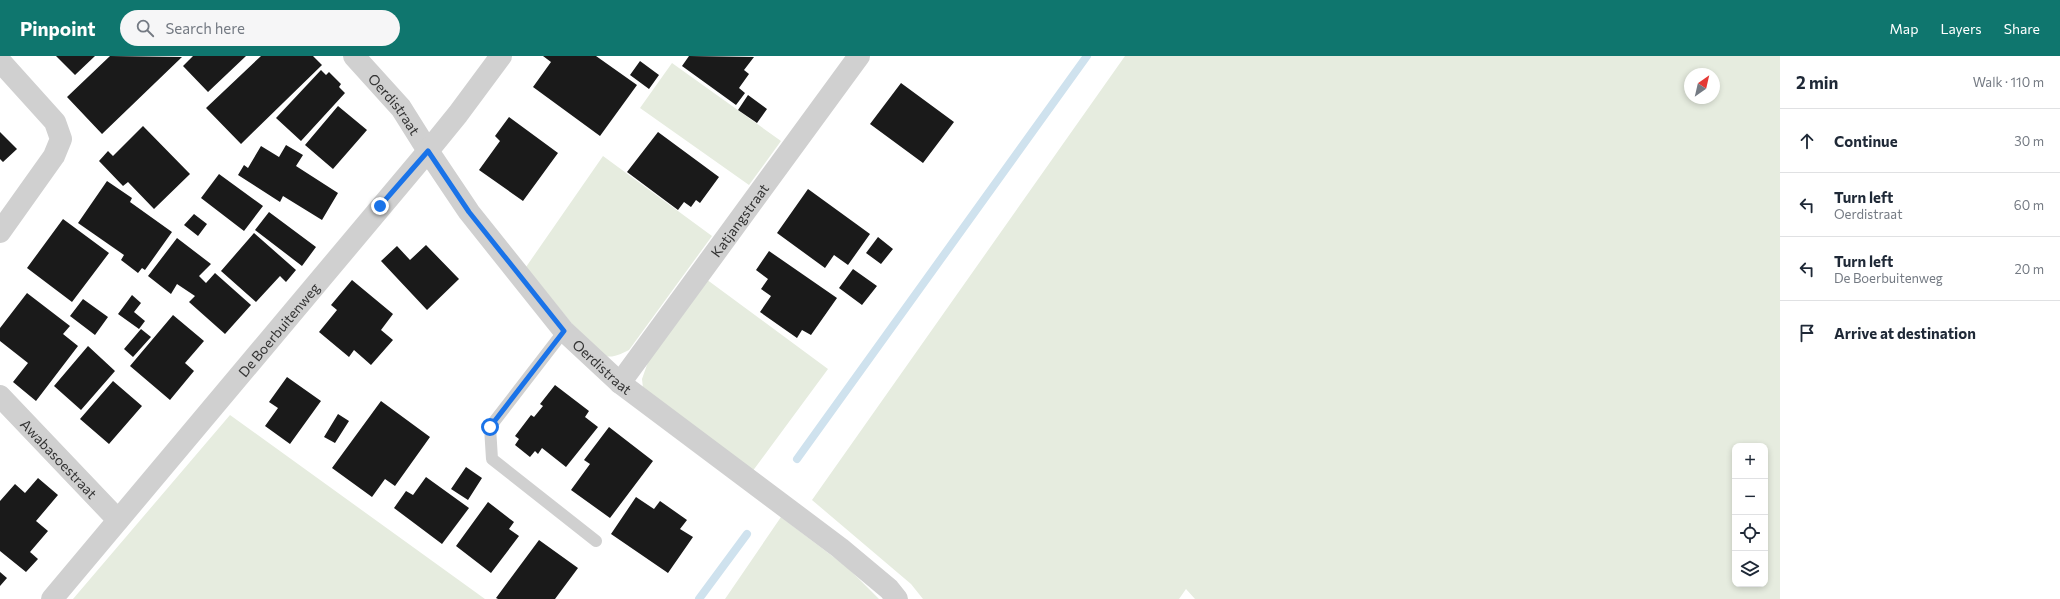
<!DOCTYPE html>
<meta charset="utf-8">
<style>
:root{--surface:#fff;--page:#f6f6f7;--text:#1f2937;--muted:#747a83;--line:#e0e1e3;--accent:#0f766e}
body{margin:0;font-family:Commissioner,sans-serif;background:var(--page);color:var(--text)}
.controls{position:absolute;right:12px;bottom:12px;display:grid;overflow:hidden;border-radius:8px;box-shadow:0 2px 6px #0003}
.controls button{width:36px;height:36px;display:grid;place-items:center;padding:0;border:0;border-bottom:1px solid var(--line);background:var(--surface);color:var(--text);font:20px sans-serif}
.compass{position:absolute;left:1684px;top:12px;width:36px;height:36px;border-radius:50%;background:var(--surface);box-shadow:0 2px 6px #0003;rotate:34deg}
.stop{position:absolute;width:12px;height:12px;margin:-9px;border:3px solid #1a73e8;border-radius:50%;background:#fff}
.stop.end{background:#1a73e8;border-color:#fff;box-shadow:0 1px 4px #0008}
.list{margin:0;padding:0;list-style:none}
h2{display:flex;justify-content:space-between;align-items:center;height:52px;margin:0;padding:0 16px;font-size:17px}
h2 small{font-size:13px;font-weight:400;color:var(--muted)}
.list li{display:grid;grid-template-columns:26px 1fr auto;gap:12px;align-items:center;box-sizing:border-box;height:64px;padding:0 16px;border-top:1px solid var(--line)}
.list b{display:block;font-size:15px;white-space:nowrap}
.list p{margin:0;font-size:13px;white-space:nowrap;color:var(--muted)}
.list em{font-size:13px;font-style:normal;color:var(--muted)}
.icon{flex:none;width:22px;height:22px;fill:none;stroke:currentColor;stroke-width:2;stroke-linecap:round;stroke-linejoin:round}
.map{position:relative;flex:none;width:1780px;height:543px;overflow:hidden}
header{display:flex;align-items:center;gap:24px;box-sizing:border-box;height:56px;padding:0 20px;background:var(--accent);color:#fff}
header strong{font-size:19px}
nav{display:flex;gap:22px;margin-inline-start:auto;font-size:14px}
.search{width:280px;height:36px;background:var(--page);display:flex;align-items:center;gap:10px;box-sizing:border-box;padding:0 14px;border-radius:22px;color:var(--muted);font-size:15px}
main{display:flex}
aside{flex:1;background:var(--surface)}
.map>svg:first-child{display:block}
.green{fill:#e6ecdf;fill-rule:evenodd}
.lines{fill:none;stroke-linecap:round;stroke-linejoin:round}
.stream{stroke:#cfe2ee;stroke-width:8}
.building{fill:#1a1a1a}
.service{stroke:#d0d0d0;stroke-width:12}
.minor{stroke:#d0d0d0;stroke-width:22}
.route{stroke:#1a73e8;stroke-width:5}
.labels{text-anchor:middle;dominant-baseline:central;stroke-width:4;stroke-linejoin:round;paint-order:stroke}
.street-label{font-size:14px;fill:#333;stroke:#fff}
</style>
<header>
<strong>Pinpoint</strong>
<div class="search"><svg class="icon" aria-label="search" viewBox="0 0 24 24"><circle cx="10" cy="10" r="6"/><path d="M15 15l6 6"/></svg>Search here</div>
<nav><a>Map</a><a>Layers</a><a>Share</a></nav>
</header>
<main>
<div class="map">
<svg width="1780" height="543" viewBox="0 0 1780 543">
<rect width="100%" height="100%" fill="#fff"/>
<path class="green" d="M 1125,0 L 1780,0 L 1780,543 L 1195,543 L 1186,533 L 1179,543 L 923,543 L 911,528 L 812,444 ZM 1690,18 L 1714,18 L 1714,42 L 1690,42 ZM 1735,390 L 1765,390 L 1765,528 L 1735,528 Z
M 672,7 L 781,85 L 749,129 L 640,52 Z
M 603,100 L 712,180 L 629,294 C 613,302 609,303 594,295 L 526,211 Z
M 706,223 L 828,313 L 752,416 L 643,332 L 642,323 L 648,306 Z
M 230,359 L 485,543 L 73,543 Z
M 781,461 L 848,512 L 879,543 L 725,543 Z"/>
<g class="lines">
<path class="stream" d="M 797,403 L 1087,0
M 699,543 L 747,478"/>
</g>
<path class="building" d="M 56,0 L 95,0 L 75,19 Z
M 110,0 L 182,1 L 102,78 L 67,41 Z
M 193,0 L 246,0 L 208,36 L 183,10 Z
M 261,0 L 313,0 L 322,9 L 241,88 L 206,52 Z
M 543,0 L 596,0 L 637,29 L 600,80 L 533,31 L 551,6 Z
M 689,0 L 754,1 L 744,14 L 749,18 L 739,32 L 745,37 L 736,49 L 682,10 Z
M 640,5 L 659,19 L 649,33 L 630,19 Z
M 321,14 L 326,19 L 329,16 L 341,28 L 339,31 L 345,37 L 301,85 L 276,62 Z
M 901,27 L 954,66 L 923,107 L 870,68 Z
M 748,39 L 767,53 L 757,67 L 738,54 Z
M 338,50 L 367,74 L 333,113 L 305,89 Z
M 509,61 L 558,97 L 523,145 L 479,114 L 500,85 L 495,80 Z
M 143,70 L 190,118 L 154,153 L 128,126 L 123,130 L 99,105 L 108,95 L 113,100 Z
M 0,76 L 17,93 L 3,106 L 0,103 Z
M 658,76 L 719,121 L 700,147 L 696,144 L 691,151 L 684,146 L 678,154 L 627,116 Z
M 286,89 L 303,99 L 296,110 L 338,137 L 322,164 L 283,140 L 280,146 L 238,119 L 244,109 L 248,112 L 261,90 L 279,101 Z
M 219,118 L 263,150 L 244,175 L 201,142 Z
M 107,125 L 132,142 L 130,146 L 172,176 L 145,214 L 142,212 L 138,217 L 121,204 L 124,199 L 78,167 Z
M 808,133 L 870,178 L 848,209 L 834,199 L 825,212 L 777,177 Z
M 269,156 L 316,191 L 302,210 L 255,174 Z
M 194,158 L 207,168 L 198,180 L 184,169 Z
M 63,163 L 109,197 L 72,246 L 27,212 Z
M 254,177 L 296,214 L 286,226 L 280,220 L 256,246 L 221,215 Z
M 878,181 L 893,193 L 881,208 L 866,197 Z
M 177,182 L 211,208 L 199,220 L 206,227 L 215,217 L 251,249 L 225,278 L 189,246 L 195,240 L 177,228 L 171,238 L 148,220 Z
M 426,189 L 459,223 L 427,254 L 381,205 L 397,190 L 410,204 Z
M 769,195 L 837,242 L 811,279 L 802,274 L 797,282 L 760,256 L 771,240 L 761,233 L 768,223 L 756,214 Z
M 853,213 L 877,230 L 862,249 L 839,232 Z
M 352,224 L 393,258 L 381,274 L 393,284 L 371,309 L 354,294 L 349,301 L 319,276 L 337,254 L 331,249 Z
M 27,237 L 70,270 L 63,278 L 78,290 L 36,345 L 13,326 L 28,307 L 0,285 L 0,272 Z
M 132,239 L 141,247 L 134,256 L 145,265 L 139,273 L 118,258 Z
M 83,243 L 108,261 L 95,279 L 70,260 Z
M 173,259 L 204,285 L 185,307 L 194,315 L 170,344 L 130,310 Z
M 141,273 L 151,281 L 133,301 L 124,293 Z
M 88,290 L 115,315 L 81,354 L 54,330 Z
M 287,321 L 321,345 L 290,388 L 265,370 L 278,352 L 269,346 Z
M 113,325 L 142,350 L 109,388 L 80,363 Z
M 555,329 L 589,355 L 585,361 L 598,371 L 566,411 L 542,392 L 538,398 L 535,395 L 530,401 L 515,389 L 519,383 L 515,380 L 531,359 L 534,361 L 543,350 L 540,348 Z
M 381,345 L 430,381 L 395,430 L 385,423 L 372,441 L 332,412 Z
M 338,358 L 349,365 L 335,387 L 324,381 Z
M 609,371 L 653,405 L 610,462 L 571,434 L 590,408 L 584,404 Z
M 466,411 L 482,422 L 468,444 L 451,433 Z
M 426,421 L 469,452 L 442,488 L 394,452 L 406,435 L 413,439 Z
M 38,422 L 58,439 L 36,465 L 48,475 L 30,496 L 38,503 L 26,516 L 0,495 L 0,445 L 15,428 L 25,437 Z
M 636,441 L 654,453 L 660,445 L 687,464 L 680,473 L 693,481 L 668,517 L 611,478 Z
M 488,446 L 514,466 L 509,473 L 519,480 L 491,517 L 456,490 Z
M 539,484 L 578,512 L 555,543 L 498,543 L 496,542 Z
M 0,516 L 7,522 L 0,530 Z"/>
<g class="lines">
<path class="service" d="M 564,275 L 490,371 L 492,403 L 596,485"/>
<g class="minor">
<path id="s1" d="M 354,0 L 401,52 L 428,95 L 469,156 L 564,275 L 620,327 L 840,492 L 889,533 L 897,543"/>
<path d="M 0,5 L 55,66 L 61,83 L 54,100 L 0,176"/>
<path id="s2" d="M 620,327 L 859,0"/>
<path id="s3" d="M 0,340 L 118,464"/>
<path id="s4" d="M 52,543 L 428,95 L 458,58 L 501,0"/>
</g>
</g>
<g class="lines">
<path class="route" d="M 380,150 L 428,95 L 469,156 L 564,275 L 490,371"/>
</g>
<g class="labels">
<g class="street-label">
<text stroke="none"><textPath href="#s1" startOffset="63">Oerdistraat</textPath></text>
<text stroke="none"><textPath href="#s2" startOffset="202">Katjangstraat</textPath></text>
<text stroke="none"><textPath href="#s4" startOffset="352">De Boerbuitenweg</textPath></text>
<text stroke="none"><textPath href="#s1" startOffset="399">Oerdistraat</textPath></text>
<text stroke="none"><textPath href="#s3" startOffset="86">Awabasoestraat</textPath></text>
</g>
</g>
</svg>
<div class="controls">
<button>+</button>
<button>−</button>
<button><svg class="icon" aria-label="locate" viewBox="0 0 24 24"><circle cx="12" cy="12" r="6"/><path d="M12 2v4M12 18v4M2 12h4M18 12h4"/></svg></button>
<button><svg class="icon" aria-label="layers" viewBox="0 0 24 24"><path d="M12 4l9 5-9 5-9-5zM3 14l9 5 9-5"/></svg></button>
</div>
<svg class="compass" viewBox="-18 -18 36 36"><path d="M0-13l5 13h-10z" fill="#e53935"/><path d="M0 13l5-13h-10z" fill="#747a83"/></svg>
<div class="stop" style="left:490px;top:371px"></div>
<div class="stop end" style="left:380px;top:150px"></div>
</div>
<aside>
<h2>2 min<small>Walk · 110 m</small></h2>
<ul class="list">
<li><svg class="icon" aria-label="ahead" viewBox="0 0 24 24"><path d="M12 20V5M6 11l6-6 6 6"/></svg><div><b>Continue</b></div><em>30 m</em></li>
<li><svg class="icon" aria-label="left" viewBox="0 0 24 24"><path d="M17 20v-9H6M10 6l-5 5 5 5"/></svg><div><b>Turn left</b><p>Oerdistraat</p></div><em>60 m</em></li>
<li><svg class="icon" aria-label="left" viewBox="0 0 24 24"><path d="M17 20v-9H6M10 6l-5 5 5 5"/></svg><div><b>Turn left</b><p>De Boerbuitenweg</p></div><em>20 m</em></li>
<li><svg class="icon" aria-label="arrive" viewBox="0 0 24 24"><path d="M6 21V4h12l-3 4 3 4H6"/></svg><div><b>Arrive at destination</b></div></li>
</ul>
</aside>
</main>
